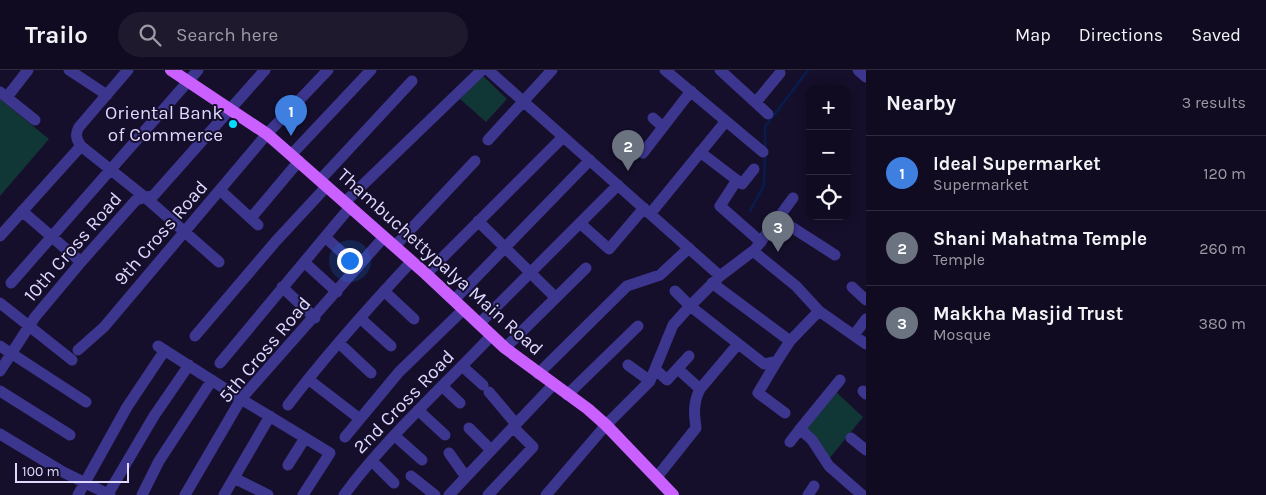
<!DOCTYPE html>
<meta charset="utf-8">
<style>
:root{--surface:#100b20;--page:#1e192d;--text:#f1f3f6;--muted:#9c9ba5;--line:#302b3e;--accent:#7c3aed}
body{margin:0;font-family:Karla,sans-serif;background:var(--page);color:var(--text)}
.controls{position:absolute;right:15px;top:15px;display:grid;overflow:hidden;border-radius:10px;box-shadow:0 2px 12px #0003}
.controls button{width:45px;height:45px;display:grid;place-items:center;padding:0;border:0;border-bottom:1px solid var(--line);background:var(--surface);color:var(--text);font:25px sans-serif}
.scale{position:absolute;left:15px;bottom:12px;width:114px;box-sizing:border-box;padding-left:5px;border:2px solid #dfd9ff;border-top:0;font-size:14px;line-height:18px;white-space:nowrap;color:#dfd9ff;-webkit-text-stroke:4px #150f2b;paint-order:stroke}
.you{position:absolute;left:349px;top:190px;width:18px;height:18px;margin:-12px;border:4px solid #fff;border-radius:50%;background:#1a73e8;box-shadow:0 0 0 8px #1a73e833}
.badge{display:grid;place-items:center;width:32px;height:32px;border-radius:50%;background:var(--accent);color:#fff;font-size:16px;font-weight:700}
.pin{position:absolute;translate:-50% -41px;filter:drop-shadow(0 1px 2px #0008)}
.pin::after{content:'';position:absolute;top:26px;width:18px;height:15px;background:inherit;clip-path:polygon(0 0,100% 0,50% 100%)}
.list{margin:0;padding:0;list-style:none}
h2{display:flex;justify-content:space-between;align-items:center;height:65px;margin:0;padding:0 20px;font-size:21px}
h2 small{font-size:16px;font-weight:400;color:var(--muted)}
.list li{display:grid;grid-template-columns:32px 1fr auto;gap:15px;align-items:center;box-sizing:border-box;height:75px;padding:0 20px;border-top:1px solid var(--line)}
.list b{display:block;font-size:19px;white-space:nowrap}
.list p{margin:0;font-size:16px;white-space:nowrap;color:var(--muted)}
.list em{font-size:16px;font-style:normal;color:var(--muted)}
.icon{flex:none;width:28px;height:28px;fill:none;stroke:currentColor;stroke-width:2;stroke-linecap:round;stroke-linejoin:round}
.map{position:relative;flex:none;width:866px;height:425px;overflow:hidden}
header{display:flex;align-items:center;gap:30px;box-sizing:border-box;height:70px;padding:0 25px;background:var(--surface);border-bottom:1px solid var(--line)}
header strong{font-size:24px}
nav{display:flex;gap:28px;margin-inline-start:auto;font-size:18px}
.search{width:350px;height:45px;background:var(--page);display:flex;align-items:center;gap:12px;box-sizing:border-box;padding:0 18px;border-radius:28px;color:var(--muted);font-size:19px}
main{display:flex}
aside{flex:1;background:var(--surface)}
.map>svg:first-child{display:block}
.green{fill:#113636}
.lines{fill:none;stroke-linecap:round;stroke-linejoin:round}
.stream{stroke:#061d4d;stroke-width:2.5}
.minor{stroke:#3d368e;stroke-width:11}
.major{stroke:#ca60ff;stroke-width:12}
.poi-dot{fill:#05dbff;stroke:#150f2b;stroke-width:2}
.labels{text-anchor:middle;dominant-baseline:central;stroke-width:4;stroke-linejoin:round;paint-order:stroke}
.poi-label{font-size:19px;fill:#dfd9ff;stroke:#150f2b;text-anchor:end}
.street-label{font-size:19px;fill:#dfd9ff;stroke:#150f2b}
</style>
<header>
<strong>Trailo</strong>
<div class="search"><svg class="icon" aria-label="search" viewBox="0 0 24 24"><circle cx="10" cy="10" r="6"/><path d="M15 15l6 6"/></svg>Search here</div>
<nav><a>Map</a><a>Directions</a><a>Saved</a></nav>
</header>
<main>
<div class="map">
<svg width="866" height="425" viewBox="0 0 866 425">
<rect width="100%" height="100%" fill="#150f2b"/>
<path class="green" d="M 483,6 L 507,29 L 486,52 L 460,29 Z
M 0,29 L 49,69 L 0,126 Z
M 835,321 L 863,347 L 829,389 L 805,360 Z"/>
<g class="lines">
<path class="stream" d="M 765,78 L 765,57 L 808,0
M 750,141 L 764,115 L 765,86"/>
<path class="minor" d="M 69,0 L 107,25
M 128,0 L 79,57 C 75,64 76,69 81,76 L 146,128 L 219,192
M 488,0 L 720,206
M 665,0 L 763,82
M 720,0 L 768,44
M 858,0 L 866,7
M 0,22 L 35,50
M 7,27 L 28,0
M 756,32 L 780,3
M 653,48 L 663,57
M 488,70 L 552,0
M 628,81 L 632,77 L 643,83 L 691,21
M 700,82 L 742,114 L 754,99
M 291,85 L 371,0
M 320,110 L 412,11
M 737,110 L 720,136 L 761,172
M 221,121 L 258,155
M 345,132 L 482,0
M 22,141 L 81,192
M 650,144 L 726,51
M 251,148 L 299,91
M 779,149 L 835,185
M 478,151 L 556,228
M 581,154 L 609,179 L 644,138
M 0,166 L 81,76
M 325,167 L 358,197
M 395,176 L 475,91
M 756,178 L 793,128
M 304,192 L 337,222
M 426,204 L 563,67
M 11,213 L 198,0
M 712,213 L 790,271
M 282,217 L 315,248
M 852,217 L 866,230
M 384,221 L 414,249
M 454,230 L 590,90
M 0,233 L 72,290
M 819,241 L 790,271 L 777,291 L 764,294 L 690,236 L 720,206 L 753,181 L 796,216 L 819,241 L 866,274
M 360,248 L 391,276
M 479,254 L 618,115
M 854,265 L 866,249
M 195,266 L 276,171 L 327,116
M 339,273 L 371,303
M 0,276 L 86,332
M 158,276 L 241,329 L 330,383 L 303,425
M 505,278 L 586,198
M 78,280 L 104,257 L 267,64 L 328,0
M 777,291 L 758,323 L 785,343
M 220,293 L 350,137
M 628,295 L 650,311
M 462,296 L 483,315
M 655,299 L 667,310 L 689,286
M 678,299 L 700,319
M 0,301 L 35,247 L 81,192 L 136,130 L 154,125 L 265,0
M 538,304 L 627,216 L 660,205 L 689,178
M 308,309 L 360,349
M 840,310 L 800,359 L 812,370 L 829,396 L 862,425
M 442,316 L 460,333
M 0,321 L 70,365
M 863,321 L 866,324
M 489,322 L 516,354
M 567,325 L 638,256
M 288,335 C 326,285 368,238 411,192
M 418,340 L 445,365
M 469,358 L 491,380
M 0,364 L 63,402 L 110,425
M 395,366 L 422,390
M 345,367 L 399,302 L 464,239
M 851,368 L 866,380
M 790,372 L 800,359
M 449,383 L 466,407
M 372,391 L 394,413
M 288,395 L 305,368
M 411,406 L 435,425
M 657,407 L 696,358 C 694,344 693,333 700,319 L 738,274
M 234,408 L 268,425
M 108,424 L 154,346 L 189,295
M 78,425 L 127,337 L 165,280
M 142,425 L 159,391 L 212,310
M 185,425 L 241,329 L 384,167
M 224,425 L 270,346
M 344,425 C 387,367 442,318 492,265
M 449,425 L 553,315
M 488,425 L 533,377 L 513,357
M 546,425 L 606,355 L 650,311 L 673,255 L 690,236 L 675,221
M 808,425 L 814,416"/>
<path class="major" d="M 171,0 L 267,64 L 291,85 L 426,204 L 505,278 L 588,339 L 606,355 L 673,425"/>
</g>
<circle class="poi-dot" cx="233" cy="54" r="5"/>
<g class="labels">
<g class="poi-label">
<text x="223" y="43">Oriental Bank<tspan x="223" dy="22">of Commerce</tspan></text>
</g>
<g class="street-label">
<text transform="translate(161 163) rotate(-49)">9th Cross Road</text>
<text transform="translate(73 177) rotate(-49)">10th Cross Road</text>
<text transform="translate(440 192) rotate(42)">Thambuchettypalya Main Road</text>
<text transform="translate(265 280) rotate(-50)">5th Cross Road</text>
<text transform="translate(404 332) rotate(-46)">2nd Cross Road</text>
</g>
</g>
</svg>
<div class="controls">
<button>+</button>
<button>−</button>
<button><svg class="icon" aria-label="locate" viewBox="0 0 24 24"><circle cx="12" cy="12" r="6"/><path d="M12 2v4M12 18v4M2 12h4M18 12h4"/></svg></button>
</div>
<div class="scale">100 m</div>
<div class="you"></div>
<div class="pin badge" style="left:291px;top:66px;background:#3f7fe0">1</div>
<div class="pin badge" style="left:628px;top:101px;background:#6b7280">2</div>
<div class="pin badge" style="left:778px;top:182px;background:#6b7280">3</div>
</div>
<aside>
<h2>Nearby<small>3 results</small></h2>
<ul class="list">
<li><span class="badge" style="background:#3f7fe0">1</span><div><b>Ideal Supermarket</b><p>Supermarket</p></div><em>120 m</em></li>
<li><span class="badge" style="background:#6b7280">2</span><div><b>Shani Mahatma Temple</b><p>Temple</p></div><em>260 m</em></li>
<li><span class="badge" style="background:#6b7280">3</span><div><b>Makkha Masjid Trust</b><p>Mosque</p></div><em>380 m</em></li>
</ul>
</aside>
</main>
